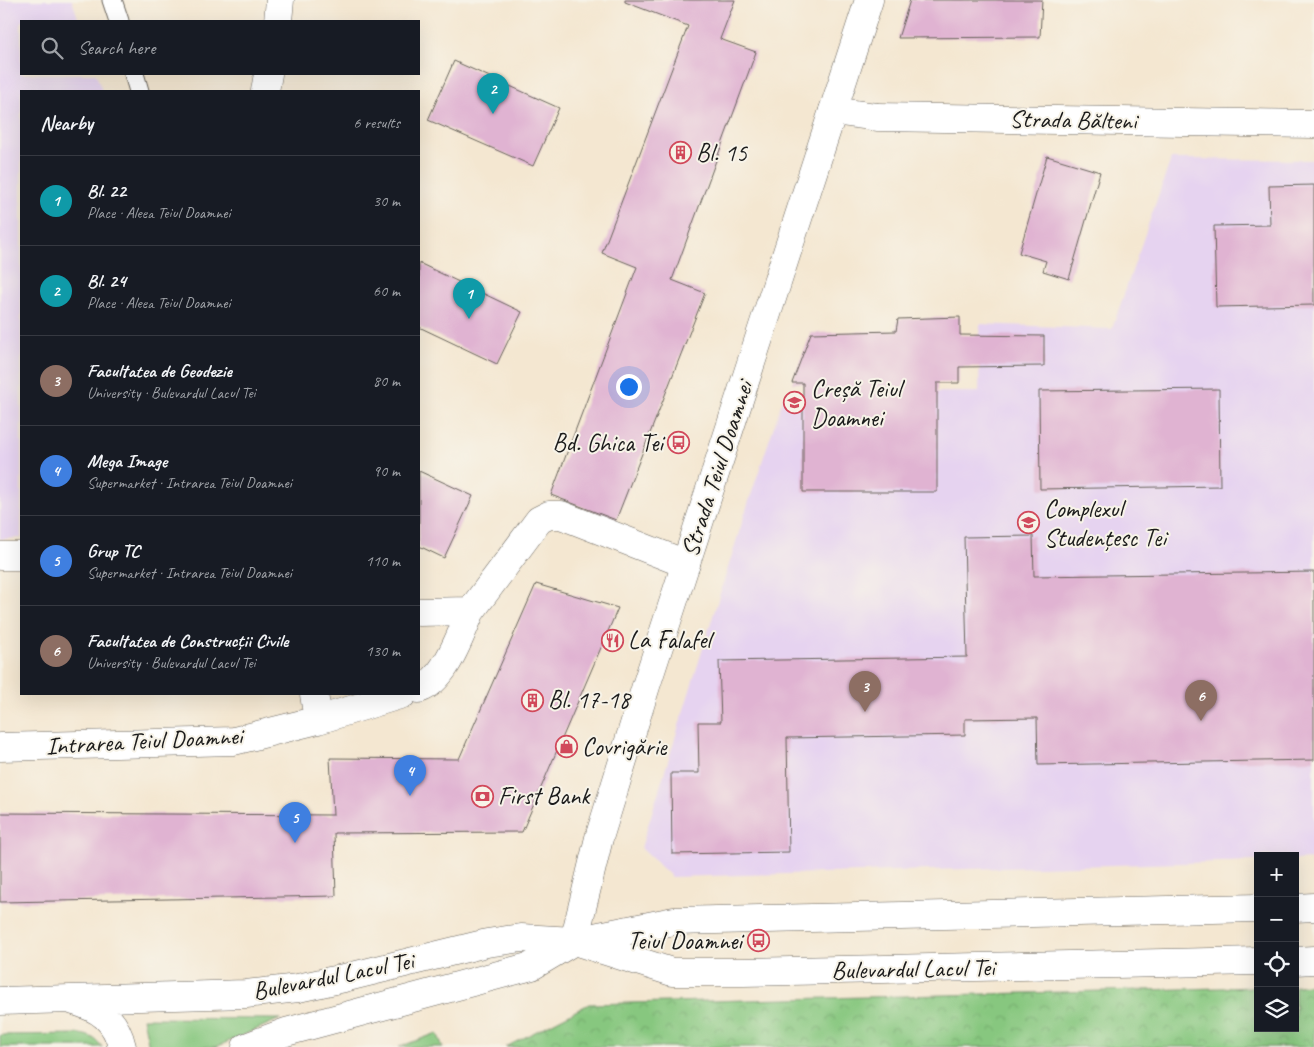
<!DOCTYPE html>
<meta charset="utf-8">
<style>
:root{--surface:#171b24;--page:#20242c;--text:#f1f3f6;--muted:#9ea1a6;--line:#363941;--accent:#8c9099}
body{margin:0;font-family:Caveat,sans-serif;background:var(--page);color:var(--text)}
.controls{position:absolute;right:15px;bottom:15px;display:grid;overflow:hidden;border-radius:0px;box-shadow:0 5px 20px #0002}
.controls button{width:45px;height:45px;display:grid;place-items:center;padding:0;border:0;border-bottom:1px solid var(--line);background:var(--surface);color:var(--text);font:25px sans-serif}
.you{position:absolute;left:628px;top:386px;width:18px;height:18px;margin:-12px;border:4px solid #fff;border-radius:50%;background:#1a73e8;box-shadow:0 0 0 8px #1a73e833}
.badge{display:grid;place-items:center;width:32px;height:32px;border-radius:50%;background:var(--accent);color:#fff;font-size:16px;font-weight:700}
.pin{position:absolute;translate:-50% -41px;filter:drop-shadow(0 1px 2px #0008)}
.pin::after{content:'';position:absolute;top:26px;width:18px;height:15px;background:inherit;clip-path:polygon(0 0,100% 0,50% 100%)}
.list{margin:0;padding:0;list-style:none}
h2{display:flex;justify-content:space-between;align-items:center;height:65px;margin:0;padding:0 20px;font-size:21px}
h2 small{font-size:16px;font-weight:400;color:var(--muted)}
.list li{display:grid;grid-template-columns:32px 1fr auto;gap:15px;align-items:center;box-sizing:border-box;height:90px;padding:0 20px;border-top:1px solid var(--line)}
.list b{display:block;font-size:19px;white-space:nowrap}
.list p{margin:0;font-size:16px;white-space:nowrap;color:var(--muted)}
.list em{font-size:16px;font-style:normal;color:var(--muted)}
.icon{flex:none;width:28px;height:28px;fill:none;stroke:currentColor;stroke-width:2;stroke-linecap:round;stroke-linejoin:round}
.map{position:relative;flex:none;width:1314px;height:1047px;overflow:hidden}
.search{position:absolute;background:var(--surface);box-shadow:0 5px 20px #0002;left:20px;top:20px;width:400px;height:55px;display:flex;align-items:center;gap:12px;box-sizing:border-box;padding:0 18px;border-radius:0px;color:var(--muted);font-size:19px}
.panel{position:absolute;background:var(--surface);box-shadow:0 5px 20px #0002;left:20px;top:90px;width:400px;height:605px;border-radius:0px}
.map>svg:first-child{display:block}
.built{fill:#e6d3f0}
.green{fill:#87c77f;stroke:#52724e}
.park{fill:url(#park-crowns);stroke:#52724e}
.building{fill:#e0b3d2}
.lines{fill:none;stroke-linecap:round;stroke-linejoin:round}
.lane-casing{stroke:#68635b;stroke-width:21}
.street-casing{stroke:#68635b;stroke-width:29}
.secondary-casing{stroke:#68635b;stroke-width:29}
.lane{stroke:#fff;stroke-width:19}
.street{stroke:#fff;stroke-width:28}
.secondary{stroke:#fff;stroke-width:28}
.labels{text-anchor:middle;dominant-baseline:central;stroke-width:4;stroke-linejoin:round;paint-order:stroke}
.street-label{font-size:25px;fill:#1c1c1c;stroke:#f7f3e8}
.poi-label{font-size:25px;fill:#1c1c1c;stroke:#f7f3e8;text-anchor:start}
</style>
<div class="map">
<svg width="1314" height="1047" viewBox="0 0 1314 1047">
<defs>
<pattern id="park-crowns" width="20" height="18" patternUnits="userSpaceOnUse" patternTransform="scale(1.25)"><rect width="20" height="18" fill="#87c77f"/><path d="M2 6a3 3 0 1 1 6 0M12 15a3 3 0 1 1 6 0" fill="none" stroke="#74aa6d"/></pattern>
</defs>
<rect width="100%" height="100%" fill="#f7f3e8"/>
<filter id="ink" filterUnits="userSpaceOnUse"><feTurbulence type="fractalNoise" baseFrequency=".02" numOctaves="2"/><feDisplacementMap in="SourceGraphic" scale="10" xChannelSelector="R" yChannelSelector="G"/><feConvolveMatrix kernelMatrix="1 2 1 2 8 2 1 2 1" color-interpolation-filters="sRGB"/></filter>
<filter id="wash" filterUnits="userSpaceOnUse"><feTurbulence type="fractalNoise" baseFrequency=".0096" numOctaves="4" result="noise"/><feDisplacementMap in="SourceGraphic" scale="20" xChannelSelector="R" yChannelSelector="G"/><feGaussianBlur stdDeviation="1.12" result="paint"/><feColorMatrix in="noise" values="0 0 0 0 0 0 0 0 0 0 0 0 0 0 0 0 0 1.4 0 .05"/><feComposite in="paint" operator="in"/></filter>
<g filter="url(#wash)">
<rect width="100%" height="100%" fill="#f4e7d1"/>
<path class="built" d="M 0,0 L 72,0 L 79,21 L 21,21 L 21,74 L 96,74 L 102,91 L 21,91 L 21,538 L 0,539 Z
M 1171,159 L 1314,160 L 1314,859 L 1295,860 L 1295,856 L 1258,856 L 1258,861 L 672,877 L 641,848 L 745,513 L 785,393 L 979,392 L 980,324 L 1112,329 Z"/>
<path class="green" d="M 143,1018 L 280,1019 L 216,1047 L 149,1047 Z
M 437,1033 L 443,1047 L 399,1047 Z
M 79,1034 C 89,1035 96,1038 102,1047 L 0,1047 L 0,1035 Z"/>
<path class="park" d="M 1314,985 L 1314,1047 L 506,1047 L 589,1004 L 1258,987 L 1258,1028 L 1295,1028 L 1295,986 Z"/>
<g id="blocks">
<path class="building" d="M 625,0 L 735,0 L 720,39 L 756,52 L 672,280 L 705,293 L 616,520 L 551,495 L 637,267 L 602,253 L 688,26 L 625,2 Z
M 910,0 L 1042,0 L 1040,37 L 898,38 Z
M 454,61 L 559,108 L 533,166 L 428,120 Z
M 1047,156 L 1100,172 L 1069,279 L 1043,271 L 1046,261 L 1019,253 Z
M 1314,185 L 1314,305 L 1216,307 L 1214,226 L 1270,225 L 1269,186 Z
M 419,263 L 522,312 L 497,364 L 419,327 Z
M 960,317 L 960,335 L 1044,336 L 1044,366 L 959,367 L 959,383 L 937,383 L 937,492 L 803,492 L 803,383 L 792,383 L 811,333 L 896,331 L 898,319 Z
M 1219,389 L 1220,486 L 1040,489 L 1039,391 Z
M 419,471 L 473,496 L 444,558 L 419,546 Z
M 1033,536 L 1034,576 L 1314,572 L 1314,760 L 1038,765 L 1037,718 L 965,719 L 965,735 L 787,738 L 789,852 L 672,854 L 671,773 L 699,773 L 698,722 L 721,722 L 719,661 L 967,657 L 964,537 Z
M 536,584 L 618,608 L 522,832 L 334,833 L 336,896 L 0,902 L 0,813 L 333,815 L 330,758 L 459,759 Z"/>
</g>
</g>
<g filter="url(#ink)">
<use href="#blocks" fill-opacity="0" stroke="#68635b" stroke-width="1"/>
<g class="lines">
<defs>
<path id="lane" d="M 112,0 L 119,21
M 134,74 L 139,91"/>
<path id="street" d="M 278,21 L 280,0
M 265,91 L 268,74
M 833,111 L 877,117 L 1314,124
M 0,556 L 21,556
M 419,612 L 471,611 L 539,520 L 549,515 L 561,515 L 686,564
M 419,689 C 446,680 460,635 471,611
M 314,694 L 318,720
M 0,747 L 234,741 L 318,720 L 403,694"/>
<path id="secondary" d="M 1295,908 L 1314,907
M 574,941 L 599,838 L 646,686 L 869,0
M 1295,961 L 1314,960
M 0,1001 L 246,994 L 298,988 L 344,978 L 487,943 L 521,938 L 574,941 L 674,921 L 1258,908
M 74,1001 C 100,1008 116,1020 122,1047
M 246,1047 L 286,1032 L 532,966 L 574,941 L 672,972 L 743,972 L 1258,961"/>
</defs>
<use href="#lane" class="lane-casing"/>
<use href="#street" class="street-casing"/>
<use href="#secondary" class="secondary-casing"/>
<use href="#lane" class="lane"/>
<use href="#street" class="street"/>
<use href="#secondary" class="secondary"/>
</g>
</g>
<defs>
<symbol id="building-ring" viewBox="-11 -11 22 22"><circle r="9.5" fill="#f7f3e8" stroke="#d1495b" stroke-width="1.5"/><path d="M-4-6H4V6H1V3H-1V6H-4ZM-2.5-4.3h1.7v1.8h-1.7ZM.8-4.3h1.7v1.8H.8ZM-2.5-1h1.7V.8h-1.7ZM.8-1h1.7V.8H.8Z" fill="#d1495b"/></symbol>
<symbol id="school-ring" viewBox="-11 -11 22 22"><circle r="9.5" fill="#f7f3e8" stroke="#d1495b" stroke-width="1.5"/><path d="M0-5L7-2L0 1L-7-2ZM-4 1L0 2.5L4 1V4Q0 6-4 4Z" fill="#d1495b"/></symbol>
<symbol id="bus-ring" viewBox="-11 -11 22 22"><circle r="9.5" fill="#f7f3e8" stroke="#d1495b" stroke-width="1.5"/><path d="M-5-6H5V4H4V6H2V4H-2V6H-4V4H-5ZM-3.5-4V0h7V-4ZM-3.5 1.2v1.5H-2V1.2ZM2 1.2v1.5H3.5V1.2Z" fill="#d1495b"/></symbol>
<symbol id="university-ring" viewBox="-11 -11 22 22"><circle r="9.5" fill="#f7f3e8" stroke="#d1495b" stroke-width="1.5"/><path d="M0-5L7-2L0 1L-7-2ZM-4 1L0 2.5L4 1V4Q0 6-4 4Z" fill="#d1495b"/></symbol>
<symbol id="restaurant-ring" viewBox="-11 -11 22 22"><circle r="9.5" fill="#f7f3e8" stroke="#d1495b" stroke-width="1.5"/><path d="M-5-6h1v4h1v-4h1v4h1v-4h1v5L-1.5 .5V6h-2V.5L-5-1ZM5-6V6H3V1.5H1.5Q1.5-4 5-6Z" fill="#d1495b"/></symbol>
<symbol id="shop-ring" viewBox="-11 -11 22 22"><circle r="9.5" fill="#f7f3e8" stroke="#d1495b" stroke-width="1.5"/><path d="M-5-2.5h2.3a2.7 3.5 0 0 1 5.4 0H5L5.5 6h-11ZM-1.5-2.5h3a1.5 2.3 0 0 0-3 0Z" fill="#d1495b"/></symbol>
<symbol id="bank-ring" viewBox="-11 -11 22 22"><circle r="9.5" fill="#f7f3e8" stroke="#d1495b" stroke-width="1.5"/><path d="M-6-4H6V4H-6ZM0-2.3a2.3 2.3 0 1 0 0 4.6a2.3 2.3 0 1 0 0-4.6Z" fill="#d1495b"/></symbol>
</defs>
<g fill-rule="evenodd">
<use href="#building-ring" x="668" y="140" width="25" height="25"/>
<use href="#school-ring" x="782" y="390" width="25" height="25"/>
<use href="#bus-ring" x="666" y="430" width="25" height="25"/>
<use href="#university-ring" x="1016" y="510" width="25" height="25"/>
<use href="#restaurant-ring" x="600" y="628" width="25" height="25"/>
<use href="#building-ring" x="520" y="688" width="25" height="25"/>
<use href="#shop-ring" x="554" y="734" width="25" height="25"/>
<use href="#bank-ring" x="470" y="784" width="25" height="25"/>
<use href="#bus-ring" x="746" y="928" width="25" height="25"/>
</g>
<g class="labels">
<g class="street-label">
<text transform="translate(1073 120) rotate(1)">Strada Bălteni</text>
<text transform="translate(717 469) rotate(-72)">Strada Teiul Doamnei</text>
<text transform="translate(144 741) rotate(-3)">Intrarea Teiul Doamnei</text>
<text transform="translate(913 969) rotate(-1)">Bulevardul Lacul Tei</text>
<text transform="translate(333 976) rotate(-11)">Bulevardul Lacul Tei</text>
</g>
<g class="poi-label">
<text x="696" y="153">Bl. 15</text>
<text x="811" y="389">Creșă Teiul<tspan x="811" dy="29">Doamnei</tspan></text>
<text x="663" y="443" text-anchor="end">Bd. Ghica Tei</text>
<text x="1044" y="509">Complexul<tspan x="1044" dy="29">Studențesc Tei</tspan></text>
<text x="628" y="640">La Falafel</text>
<text x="548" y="700">Bl. 17-18</text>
<text x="582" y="747">Covrigărie</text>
<text x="498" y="796">First Bank</text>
<text x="742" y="941" text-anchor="end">Teiul Doamnei</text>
</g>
</g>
</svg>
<div class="controls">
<button>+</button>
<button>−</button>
<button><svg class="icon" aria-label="locate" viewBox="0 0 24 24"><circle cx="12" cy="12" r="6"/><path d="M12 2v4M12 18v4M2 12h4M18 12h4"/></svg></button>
<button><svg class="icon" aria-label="layers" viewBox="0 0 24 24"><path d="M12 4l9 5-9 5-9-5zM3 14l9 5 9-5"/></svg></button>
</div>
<div class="you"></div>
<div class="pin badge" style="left:469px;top:319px;background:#0f9aa8">1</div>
<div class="pin badge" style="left:493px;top:114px;background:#0f9aa8">2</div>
<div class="pin badge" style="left:865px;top:712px;background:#8d6e63">3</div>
<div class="pin badge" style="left:410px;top:796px;background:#3f7fe0">4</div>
<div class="pin badge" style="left:295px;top:843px;background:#3f7fe0">5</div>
<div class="pin badge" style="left:1201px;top:721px;background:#8d6e63">6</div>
<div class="search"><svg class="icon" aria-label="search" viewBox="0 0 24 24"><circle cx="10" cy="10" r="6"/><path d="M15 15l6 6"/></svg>Search here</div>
<section class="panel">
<h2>Nearby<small>6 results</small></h2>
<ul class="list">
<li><span class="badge" style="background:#0f9aa8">1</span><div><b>Bl. 22</b><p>Place · Aleea Teiul Doamnei</p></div><em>30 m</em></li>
<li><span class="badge" style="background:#0f9aa8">2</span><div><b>Bl. 24</b><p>Place · Aleea Teiul Doamnei</p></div><em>60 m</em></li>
<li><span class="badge" style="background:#8d6e63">3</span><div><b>Facultatea de Geodezie</b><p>University · Bulevardul Lacul Tei</p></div><em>80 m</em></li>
<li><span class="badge" style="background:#3f7fe0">4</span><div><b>Mega Image</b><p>Supermarket · Intrarea Teiul Doamnei</p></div><em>90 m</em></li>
<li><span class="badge" style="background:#3f7fe0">5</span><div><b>Grup TC</b><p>Supermarket · Intrarea Teiul Doamnei</p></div><em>110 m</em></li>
<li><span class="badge" style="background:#8d6e63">6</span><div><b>Facultatea de Construcții Civile</b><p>University · Bulevardul Lacul Tei</p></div><em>130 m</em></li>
</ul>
</section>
</div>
